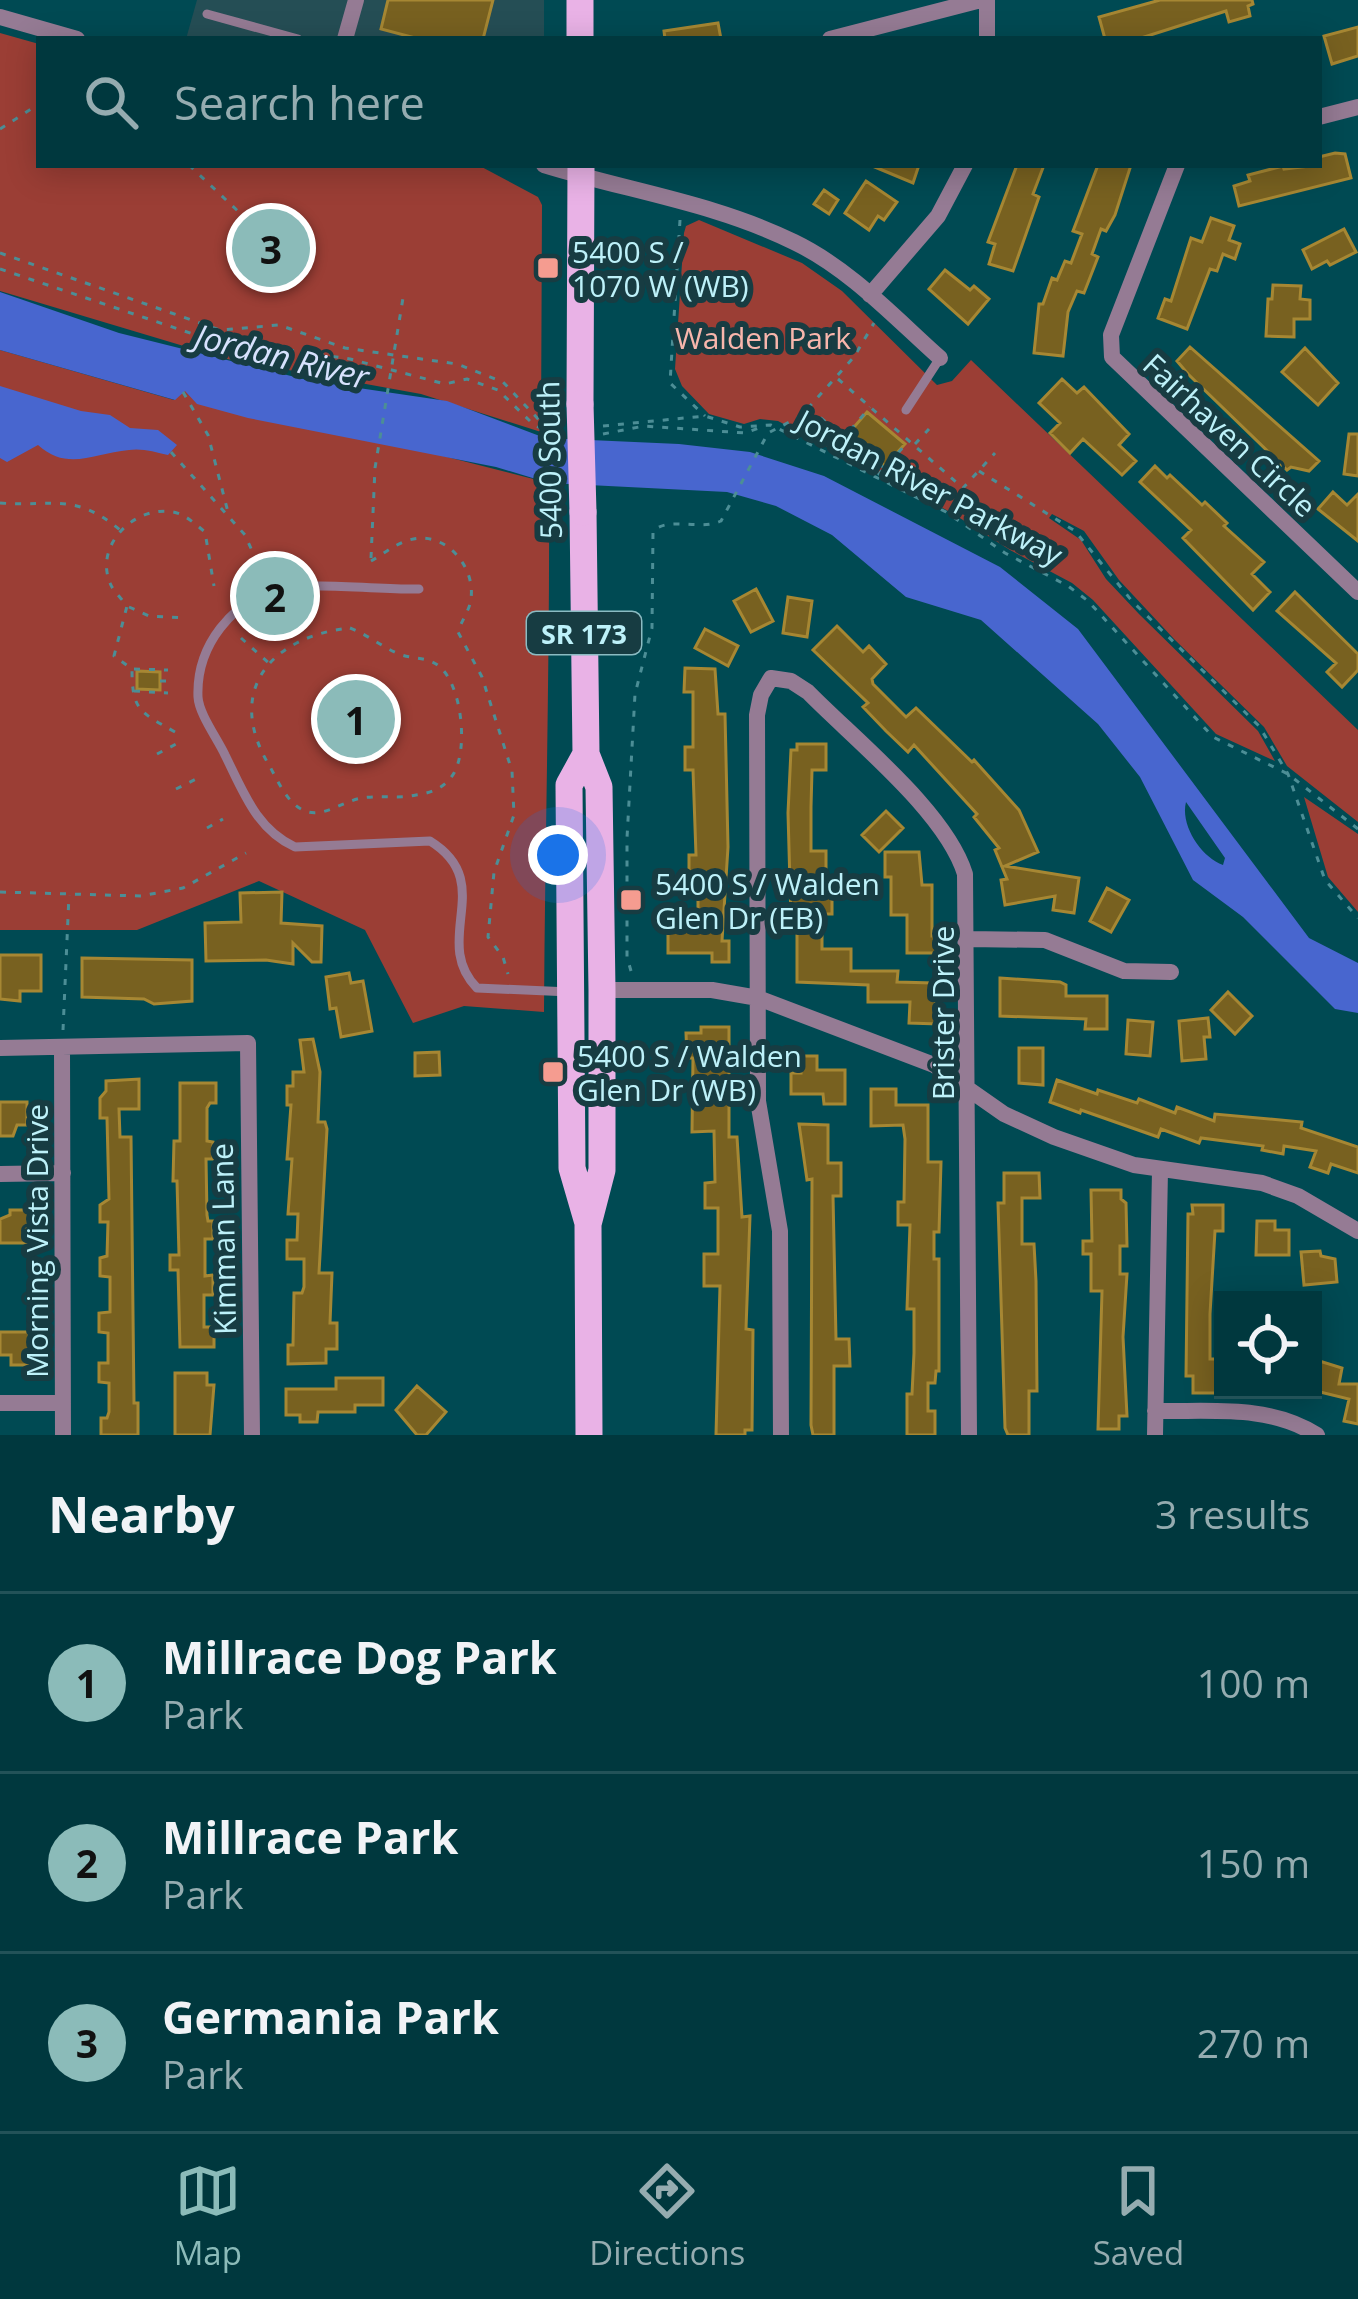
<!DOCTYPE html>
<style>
:root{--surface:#00383e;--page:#0e4349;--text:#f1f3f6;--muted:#95acb0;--line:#225258;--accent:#8bbbb9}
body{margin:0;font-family:"Open Sans",sans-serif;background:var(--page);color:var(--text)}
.controls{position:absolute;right:36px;bottom:36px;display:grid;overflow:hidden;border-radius:0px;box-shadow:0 6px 30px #0003}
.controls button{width:108px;height:108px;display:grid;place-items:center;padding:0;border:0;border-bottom:3px solid var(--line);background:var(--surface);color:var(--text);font:60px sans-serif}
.you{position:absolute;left:558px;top:855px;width:42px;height:42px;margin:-30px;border:9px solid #fff;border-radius:50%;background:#1a73e8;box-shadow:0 0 0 18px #1a73e833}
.badge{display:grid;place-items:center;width:78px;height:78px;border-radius:50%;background:var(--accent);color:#111;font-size:39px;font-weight:700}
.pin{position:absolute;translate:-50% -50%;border:6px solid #fff;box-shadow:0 3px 12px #0006}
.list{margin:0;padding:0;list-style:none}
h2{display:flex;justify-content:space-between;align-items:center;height:156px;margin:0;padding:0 48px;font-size:51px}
h2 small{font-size:39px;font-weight:400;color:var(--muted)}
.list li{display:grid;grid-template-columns:78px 1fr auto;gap:36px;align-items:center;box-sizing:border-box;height:180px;padding:0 48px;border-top:3px solid var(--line)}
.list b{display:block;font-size:45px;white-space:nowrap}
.list p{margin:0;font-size:39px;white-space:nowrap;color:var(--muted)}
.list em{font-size:39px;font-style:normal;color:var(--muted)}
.icon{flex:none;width:66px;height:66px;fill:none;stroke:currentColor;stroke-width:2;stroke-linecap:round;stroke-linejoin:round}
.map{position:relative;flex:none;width:1358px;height:1435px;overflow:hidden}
.search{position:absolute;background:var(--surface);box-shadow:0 6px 30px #0003;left:36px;right:36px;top:36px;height:132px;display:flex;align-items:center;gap:30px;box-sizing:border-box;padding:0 42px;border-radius:0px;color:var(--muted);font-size:45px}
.sheet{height:696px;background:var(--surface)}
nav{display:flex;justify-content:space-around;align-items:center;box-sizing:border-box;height:168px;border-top:3px solid var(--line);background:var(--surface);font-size:33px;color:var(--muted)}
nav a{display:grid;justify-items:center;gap:6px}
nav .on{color:var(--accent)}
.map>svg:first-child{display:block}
.built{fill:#254e55}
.green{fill:#9b3e35}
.water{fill:#4866cf;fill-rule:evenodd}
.building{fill:#786120;stroke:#a68733;stroke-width:3}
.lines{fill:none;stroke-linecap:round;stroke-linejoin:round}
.path{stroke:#4c8e96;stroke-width:3;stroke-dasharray:6 9;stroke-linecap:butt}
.lane{stroke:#957b94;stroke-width:9}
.street{stroke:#957b94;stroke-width:16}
.primary{stroke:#e9b2e6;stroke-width:27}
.primary-bridge{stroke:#e9b2e6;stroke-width:27}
.poi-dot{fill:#f59c90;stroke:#173c42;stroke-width:4.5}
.labels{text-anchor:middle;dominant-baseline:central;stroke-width:12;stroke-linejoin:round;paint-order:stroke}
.shield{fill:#173c42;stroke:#8bbbc2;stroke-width:3}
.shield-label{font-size:27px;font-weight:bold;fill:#bdf1f9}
.poi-label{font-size:30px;fill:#bdf1f9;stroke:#173c42;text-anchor:start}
.park-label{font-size:30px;fill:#f8b6ac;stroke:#173c42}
.street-label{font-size:30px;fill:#bdf1f9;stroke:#173c42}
.water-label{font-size:33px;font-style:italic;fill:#d7e2fd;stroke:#173c42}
</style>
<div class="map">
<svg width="1358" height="1435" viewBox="0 0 1358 1435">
<rect width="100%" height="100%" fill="#004a53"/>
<path class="built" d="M 197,0 L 544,0 L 544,39 L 186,39 Z"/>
<path class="green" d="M 0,33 L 39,44 L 39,165 L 478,165 L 538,197 L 542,205 L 541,432 L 421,394 L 227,359 L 0,291 Z
M 699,220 L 802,263 L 842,291 L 937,385 L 952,381 L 971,360 L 1358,730 L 1358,822 L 1287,766 L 1264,727 L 1174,639 L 1119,580 L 1084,531 L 1052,514 L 1049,518 L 1081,540 L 1106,579 L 1139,614 L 1258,731 L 1275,761 L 1216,734 L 1093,600 L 1072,583 L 1010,550 L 952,513 L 778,421 L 760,419 L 744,424 L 709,414 L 682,386 L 675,369 L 684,233 L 686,226 Z
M 0,350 L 174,400 L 185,390 L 549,483 C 550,660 545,836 544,1012 L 464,1006 L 413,1023 L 365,930 L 259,881 L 137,930 L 0,930 Z
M 1304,797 L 1358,834 L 1358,912 L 1328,877 Z"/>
<path class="water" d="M 0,292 L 119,333 L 311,381 L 447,401 L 545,438 L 679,444 L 750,452 L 824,476 L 1000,567 L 1078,629 L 1309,938 L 1358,963 L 1358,1013 L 1335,1009 L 1243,917 L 1193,880 L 1140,777 L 1098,724 L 981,620 L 906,597 L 832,535 L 776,506 L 727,492 L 549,483 L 496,467 L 248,418 L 197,404 L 185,391 L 175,400 L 0,350 ZM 1186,802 L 1225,858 L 1223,865 C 1201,857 1180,825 1186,802 Z
M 0,386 L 81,411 L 110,415 L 130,428 L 158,430 L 177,445 L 168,455 C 155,452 142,448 129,450 C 94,453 68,472 38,445 L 7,462 L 0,458 Z"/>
<path class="building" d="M 388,0 L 493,0 L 483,39 L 419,39 L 381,29 Z
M 1160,0 L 1252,0 L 1253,4 L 1248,6 L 1250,16 L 1229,22 L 1226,11 L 1138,39 L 1105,39 L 1099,17 Z
M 718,23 L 721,39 L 665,39 L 664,31 Z
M 1358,27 L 1358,56 L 1332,64 L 1324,36 Z
M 1335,153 L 1345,154 L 1351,178 L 1239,206 L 1234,186 L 1250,181 L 1248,175 L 1283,166 L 1284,169 L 1319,165 L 1319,157 Z
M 870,165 L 919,165 L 913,183 Z
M 1017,165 L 1044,165 L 1033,194 L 1039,197 L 1013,271 L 989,264 L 995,244 L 988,242 Z
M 1098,165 L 1131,165 L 1115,215 L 1106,231 L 1101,229 L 1092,254 L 1098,257 L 1084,293 L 1077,291 L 1068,312 L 1063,356 L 1034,353 L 1039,304 L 1043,304 L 1052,278 L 1057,280 L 1065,261 L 1071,263 L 1082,234 L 1073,231 Z
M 866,181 L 897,202 L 884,220 L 878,216 L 869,230 L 845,213 Z
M 824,190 L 838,200 L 829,214 L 814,204 Z
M 1211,218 L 1234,226 L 1229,240 L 1240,244 L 1235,259 L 1223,254 L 1217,271 L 1210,269 L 1187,329 L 1158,318 L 1165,299 L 1171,301 L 1191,238 L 1202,242 Z
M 1344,229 L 1356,252 L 1330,265 L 1327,261 L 1312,269 L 1303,250 Z
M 945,270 L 970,290 L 974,286 L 989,299 L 968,324 L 929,289 Z
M 1273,285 L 1301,286 L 1300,299 L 1310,300 L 1310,319 L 1294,319 L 1294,337 L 1266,336 L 1268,299 L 1272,299 Z
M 1190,347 L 1319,461 L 1309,471 L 1291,467 L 1287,470 L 1188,374 L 1177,361 Z
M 1305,348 L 1338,383 L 1318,405 L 1282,372 Z
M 1062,379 L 1077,393 L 1084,387 L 1129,434 L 1119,445 L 1136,461 L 1122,475 L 1083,439 L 1070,453 L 1050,433 L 1060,423 L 1039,403 Z
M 867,412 L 905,444 L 885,466 L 848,434 Z
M 1349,434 L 1358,434 L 1358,476 L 1344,474 Z
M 1155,466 L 1167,478 L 1170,475 L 1202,505 L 1205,502 L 1227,523 L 1224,526 L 1264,562 L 1252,574 L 1270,592 L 1253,610 L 1183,538 L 1191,530 L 1140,482 Z
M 1333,492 L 1347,505 L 1358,494 L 1358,541 L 1318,509 Z
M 756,589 L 773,621 L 751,632 L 734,601 Z
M 1295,592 L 1358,654 L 1358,670 L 1342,687 L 1327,672 L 1336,663 L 1277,611 Z
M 788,597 L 812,601 L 807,637 L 783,633 Z
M 837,626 L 863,652 L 869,646 L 886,664 L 872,679 L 873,684 L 906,717 L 916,708 L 972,762 L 974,760 L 1019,810 L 1038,852 L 1005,866 L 1079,878 L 1074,913 L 1053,910 L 1055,896 L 1005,905 L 1001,880 L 1007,879 L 995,850 L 999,848 L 974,817 L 977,814 L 914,745 L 908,752 L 886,731 L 863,707 L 868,703 L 813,650 Z
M 705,629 L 738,646 L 728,666 L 695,648 Z
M 685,668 L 715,669 L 718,714 L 725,714 L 728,847 L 722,941 L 729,941 L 729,962 L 712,962 L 712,953 L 668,953 L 668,933 L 698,930 L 698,886 L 689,886 L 689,855 L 696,855 L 693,770 L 685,770 L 685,747 L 693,747 L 693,692 L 684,692 Z
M 137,671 L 160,672 L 160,690 L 137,689 Z
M 797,744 L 826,744 L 826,770 L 812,770 L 811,807 L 811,851 L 826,851 L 826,889 L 832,889 L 832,914 L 822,914 L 822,949 L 851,949 L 851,971 L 898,971 L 897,982 L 933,983 L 938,1024 L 909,1023 L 910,1002 L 868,1002 L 868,985 L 797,982 L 797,919 L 791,919 L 788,813 L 791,750 L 797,750 Z
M 886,811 L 903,828 L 879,852 L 862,835 Z
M 885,852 L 919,852 L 922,885 L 932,885 L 932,936 L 940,936 L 939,953 L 907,953 L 907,915 L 891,915 L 891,877 L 885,877 Z
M 1107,888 L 1129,900 L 1111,932 L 1090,921 Z
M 282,892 L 281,923 L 322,926 L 321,962 L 312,962 L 293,943 L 293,964 L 266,960 L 206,961 L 205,923 L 241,922 L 240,893 Z
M 0,955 L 41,955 L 41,991 L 20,991 L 20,1001 L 0,999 Z
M 82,958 L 192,960 L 192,1001 L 154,1004 L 144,999 L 82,997 Z
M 349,973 L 351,983 L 363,981 L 372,1031 L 341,1037 L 336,1008 L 330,1009 L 326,977 Z
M 1000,978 L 1060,982 L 1066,985 L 1066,996 L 1107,996 L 1107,1029 L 1085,1029 L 1086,1019 L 1000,1016 Z
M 1228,992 L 1252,1016 L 1235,1034 L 1211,1010 Z
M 1208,1018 L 1210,1037 L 1204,1037 L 1206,1059 L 1182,1061 L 1179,1021 Z
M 1128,1020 L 1153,1022 L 1150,1056 L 1126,1054 Z
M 701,1027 L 729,1027 L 729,1137 L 737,1137 L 742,1217 L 750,1216 L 746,1329 L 753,1330 L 752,1430 L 745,1430 L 745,1435 L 716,1435 L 720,1286 L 704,1286 L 704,1254 L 718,1254 L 718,1208 L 705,1208 L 705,1183 L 715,1182 L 714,1131 L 692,1132 L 693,1058 L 687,1058 L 686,1033 L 701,1033 Z
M 313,1039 L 320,1072 L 318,1122 L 325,1122 L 327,1129 L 319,1273 L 332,1273 L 330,1323 L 337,1323 L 337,1349 L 326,1349 L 326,1363 L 288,1364 L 288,1345 L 293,1345 L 294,1293 L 302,1293 L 304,1287 L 304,1259 L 287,1259 L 287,1240 L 297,1240 L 298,1214 L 288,1214 L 292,1159 L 287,1159 L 291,1105 L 287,1105 L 287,1086 L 293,1086 L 293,1072 L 304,1072 L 300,1040 Z
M 1019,1048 L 1043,1048 L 1043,1085 L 1019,1083 Z
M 439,1052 L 440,1075 L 415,1076 L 415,1053 Z
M 801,1056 L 817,1056 L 817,1070 L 845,1070 L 845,1104 L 824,1104 L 823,1094 L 791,1094 L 791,1073 L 801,1073 Z
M 139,1079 L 139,1109 L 119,1109 L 120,1137 L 131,1137 L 134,1403 L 138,1403 L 138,1435 L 101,1435 L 101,1418 L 107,1418 L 109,1412 L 109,1383 L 99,1382 L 99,1363 L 108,1363 L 108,1333 L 99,1332 L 99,1313 L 110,1312 L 110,1277 L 100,1276 L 100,1258 L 107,1256 L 108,1222 L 100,1222 L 100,1205 L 109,1199 L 107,1118 L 100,1118 L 100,1098 L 106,1091 L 106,1081 Z
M 1057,1080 L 1097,1094 L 1098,1090 L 1137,1103 L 1139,1099 L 1175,1113 L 1177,1107 L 1214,1121 L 1215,1114 L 1302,1122 L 1301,1128 L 1358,1147 L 1358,1173 L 1331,1164 L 1328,1173 L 1310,1167 L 1316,1151 L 1284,1146 L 1283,1154 L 1262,1150 L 1263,1146 L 1201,1138 L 1199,1143 L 1161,1129 L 1158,1137 L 1081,1110 L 1080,1113 L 1050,1102 Z
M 180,1083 L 216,1083 L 216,1103 L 210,1103 L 207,1108 L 207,1141 L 213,1142 L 213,1159 L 206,1159 L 207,1215 L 208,1221 L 213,1221 L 213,1239 L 205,1239 L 205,1276 L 213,1275 L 213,1295 L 204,1295 L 204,1327 L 214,1327 L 214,1347 L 180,1347 L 178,1270 L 170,1270 L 170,1255 L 179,1255 L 177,1181 L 173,1181 L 174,1141 L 180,1141 Z
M 871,1089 L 896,1089 L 896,1105 L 928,1105 L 928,1162 L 941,1162 L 939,1232 L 934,1232 L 934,1259 L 939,1259 L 939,1371 L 936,1371 L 935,1383 L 928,1383 L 928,1411 L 935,1411 L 935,1435 L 907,1435 L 907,1394 L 912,1394 L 914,1353 L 914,1309 L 907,1309 L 910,1225 L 898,1225 L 898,1202 L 904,1202 L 905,1139 L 903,1125 L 871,1126 Z
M 0,1102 L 27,1102 L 27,1125 L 17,1125 L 13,1136 L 0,1136 Z
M 799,1124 L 828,1125 L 828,1163 L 841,1163 L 841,1196 L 833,1196 L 836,1339 L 849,1339 L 850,1366 L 834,1366 L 834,1435 L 813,1435 L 811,1425 L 812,1179 L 807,1180 Z
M 1004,1173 L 1039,1173 L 1040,1198 L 1022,1198 L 1022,1244 L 1034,1244 L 1036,1281 L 1037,1391 L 1029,1391 L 1029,1435 L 1008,1435 L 1005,1428 L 998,1203 L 1004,1203 Z
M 1091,1190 L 1121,1190 L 1121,1199 L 1126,1203 L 1127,1246 L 1120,1246 L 1120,1274 L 1127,1274 L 1123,1337 L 1127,1416 L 1119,1416 L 1119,1429 L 1098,1429 L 1102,1291 L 1091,1291 L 1091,1254 L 1083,1254 L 1083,1241 L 1092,1241 Z
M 1192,1205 L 1223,1205 L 1223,1231 L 1215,1231 L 1210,1314 L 1210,1359 L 1222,1359 L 1222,1393 L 1193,1393 L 1193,1376 L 1186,1376 L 1188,1214 L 1193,1214 Z
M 10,1210 L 28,1210 L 28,1243 L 0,1243 L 0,1219 L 10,1215 Z
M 1257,1221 L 1275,1221 L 1275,1230 L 1289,1230 L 1289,1255 L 1256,1255 Z
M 1320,1251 L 1321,1256 L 1335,1259 L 1337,1282 L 1304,1285 L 1301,1252 Z
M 0,1332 L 29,1332 L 29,1365 L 11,1365 L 11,1355 L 0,1355 Z
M 1313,1359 L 1342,1368 L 1339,1384 L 1358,1384 L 1358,1424 L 1344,1421 L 1349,1399 L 1312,1390 Z
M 175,1373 L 207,1373 L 207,1385 L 214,1385 L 210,1435 L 175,1435 Z
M 336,1378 L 383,1378 L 383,1405 L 355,1405 L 355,1412 L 318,1412 L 317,1422 L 300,1422 L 300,1415 L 286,1415 L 286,1389 L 336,1389 Z
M 417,1386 L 446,1412 L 426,1435 L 417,1435 L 396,1410 Z"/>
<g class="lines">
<path class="path" d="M 0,129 L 39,104
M 189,165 L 241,214 L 298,240
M 680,220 L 670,383 L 705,416
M 0,253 L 220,330 L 279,325 L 345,348 L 457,364 L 503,382 L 541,422 L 558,426
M 0,269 L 202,337 L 350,359 L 445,384 L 467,379 L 498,390 L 532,423 L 548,433 L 558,434
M 838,379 L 963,488 L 995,453
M 183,392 L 208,435 L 228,512
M 809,408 L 843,436
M 603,426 L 705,416 L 740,427 L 771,425 L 946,512 L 1005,553 L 1068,586 L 1088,601 L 1213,737 L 1288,774 L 1358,829
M 603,434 L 644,426 L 745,433 L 759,428
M 847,435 L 884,468
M 915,444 L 929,429
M 171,452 L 245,535 L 258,564
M 831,453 L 870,407
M 979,471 L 1075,531 L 1132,601 L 1259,726 L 1288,774 L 1325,880 L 1358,918
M 878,475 L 908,442
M 0,503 C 55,507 74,492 120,530
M 371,558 L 375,468 L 404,292
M 371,561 C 382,555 394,545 406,541 C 444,527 479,568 470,604 C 467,614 461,622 458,632 L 482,677 L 512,771 L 514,815 L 494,872 L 488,937 L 503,957 L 508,974
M 129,607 L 149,616 L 185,618
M 350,628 C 368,635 382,647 399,654 C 414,660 429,656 441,668 C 462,688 468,748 454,773 C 446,787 432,793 416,795 C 399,799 380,795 362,798 C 342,801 320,821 301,809 C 286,801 277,779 269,765 C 224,690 272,636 350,628 Z
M 241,638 L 270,664
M 134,669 L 168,670
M 160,681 L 167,681
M 134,691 L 168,693
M 175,732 C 140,712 132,711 132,669 L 114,656 L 127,606 C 122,599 113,591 110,583 C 94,544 136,505 173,512 C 185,514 195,524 205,532 L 214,586
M 157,754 L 180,742
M 176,789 L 200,777
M 207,828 L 223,819
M 0,892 L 141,896 L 183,888 L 246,853
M 631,971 L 627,957 L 627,838 L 635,694 L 652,628 L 653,531 C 670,516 699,531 721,521 L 768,433 L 801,416 L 854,357 L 874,323
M 63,1030 L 69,895"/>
<path class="lane" d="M 207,14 L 298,39
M 906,410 L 940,358
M 419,589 C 383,590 313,582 281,589 C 232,600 196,646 198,697 C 199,714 217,738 225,755 C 243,791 256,829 295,847 L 430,841 C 498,883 430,940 477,988 L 570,992"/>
<path class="street" d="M 0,17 L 77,39
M 345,39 L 356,0
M 830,39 L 981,0
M 987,39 L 987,0
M 1319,117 L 1358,107
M 544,165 C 628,191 715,203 794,242 C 850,269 894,317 940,358
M 1177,165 L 1111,335 L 1112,357 L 1358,592
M 870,295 L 938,216 L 965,165
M 969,939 L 1045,940 L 1124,971 L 1171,972
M 602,990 L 712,990 L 758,998 L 934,1065 L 1004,1114 L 1054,1137 L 1134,1165 L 1262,1183 L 1298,1196 L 1358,1231
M 0,1048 L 248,1043 L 252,1435
M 62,1048 L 63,1435
M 0,1174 L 63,1173
M 0,1403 L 63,1403
M 1155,1411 C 1211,1412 1268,1404 1317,1435
M 781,1435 L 780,1231 L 758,1101 L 757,715 L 761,695 L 771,678 L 791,681 L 808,692 C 855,740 946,812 965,874 L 969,1435
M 1155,1435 L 1160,1170"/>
<path class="primary" d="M 580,0 L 580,39
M 580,404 L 581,165
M 583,512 L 586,754 L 599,787 L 602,990 L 602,1170 L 588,1224 L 589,1435
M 586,754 L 569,785 L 572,1168 L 588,1223"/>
<path class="primary-bridge" d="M 580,404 L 583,512"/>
</g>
<g class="poi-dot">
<rect x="536" y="256" width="24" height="24" rx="6"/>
<rect x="619" y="888" width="24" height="24" rx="6"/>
<rect x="541" y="1060" width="24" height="24" rx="6"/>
</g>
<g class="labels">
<rect class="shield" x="527" y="612" width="114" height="42" rx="9"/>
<g class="shield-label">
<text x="584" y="633">SR 173</text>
</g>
<g class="poi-label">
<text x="572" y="251">5400 S /<tspan x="572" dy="34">1070 W (WB)</tspan></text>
<text x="655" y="883">5400 S / Walden<tspan x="655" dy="34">Glen Dr (EB)</tspan></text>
<text x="577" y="1055">5400 S / Walden<tspan x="577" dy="34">Glen Dr (WB)</tspan></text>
</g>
<g class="park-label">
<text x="763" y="337">Walden Park</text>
</g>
<g class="street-label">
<text transform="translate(1230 435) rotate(43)">Fairhaven Circle</text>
<text transform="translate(549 460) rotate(-91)">5400 South</text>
<text transform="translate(930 487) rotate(28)">Jordan River Parkway</text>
<text transform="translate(942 1013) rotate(-90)">Brister Drive</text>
<text transform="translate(223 1239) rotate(-91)">Kimman Lane</text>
<text transform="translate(36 1241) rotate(-90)">Morning Vista Drive</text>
</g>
<g class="water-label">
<text transform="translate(282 356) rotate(14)">Jordan River</text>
</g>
</g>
</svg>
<div class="controls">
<button><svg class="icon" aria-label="locate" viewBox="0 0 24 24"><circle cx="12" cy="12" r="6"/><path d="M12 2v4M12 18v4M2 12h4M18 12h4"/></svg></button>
</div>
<div class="you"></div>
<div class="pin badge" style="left:356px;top:719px">1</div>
<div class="pin badge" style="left:275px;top:596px">2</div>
<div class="pin badge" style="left:271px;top:248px">3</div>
<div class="search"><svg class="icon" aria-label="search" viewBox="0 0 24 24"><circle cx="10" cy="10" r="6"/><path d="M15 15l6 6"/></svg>Search here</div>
</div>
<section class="sheet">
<h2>Nearby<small>3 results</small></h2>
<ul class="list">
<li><span class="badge">1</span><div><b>Millrace Dog Park</b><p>Park</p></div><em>100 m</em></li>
<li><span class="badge">2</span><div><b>Millrace Park</b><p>Park</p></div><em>150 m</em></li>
<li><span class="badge">3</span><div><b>Germania Park</b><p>Park</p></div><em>270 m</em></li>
</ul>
</section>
<nav>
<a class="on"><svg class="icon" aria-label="map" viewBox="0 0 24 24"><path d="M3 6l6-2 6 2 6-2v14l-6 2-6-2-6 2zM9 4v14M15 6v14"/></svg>Map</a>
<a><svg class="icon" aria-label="directions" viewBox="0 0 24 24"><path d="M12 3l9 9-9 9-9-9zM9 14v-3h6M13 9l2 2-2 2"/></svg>Directions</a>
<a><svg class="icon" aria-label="saved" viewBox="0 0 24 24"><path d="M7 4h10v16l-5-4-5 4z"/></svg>Saved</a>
</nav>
